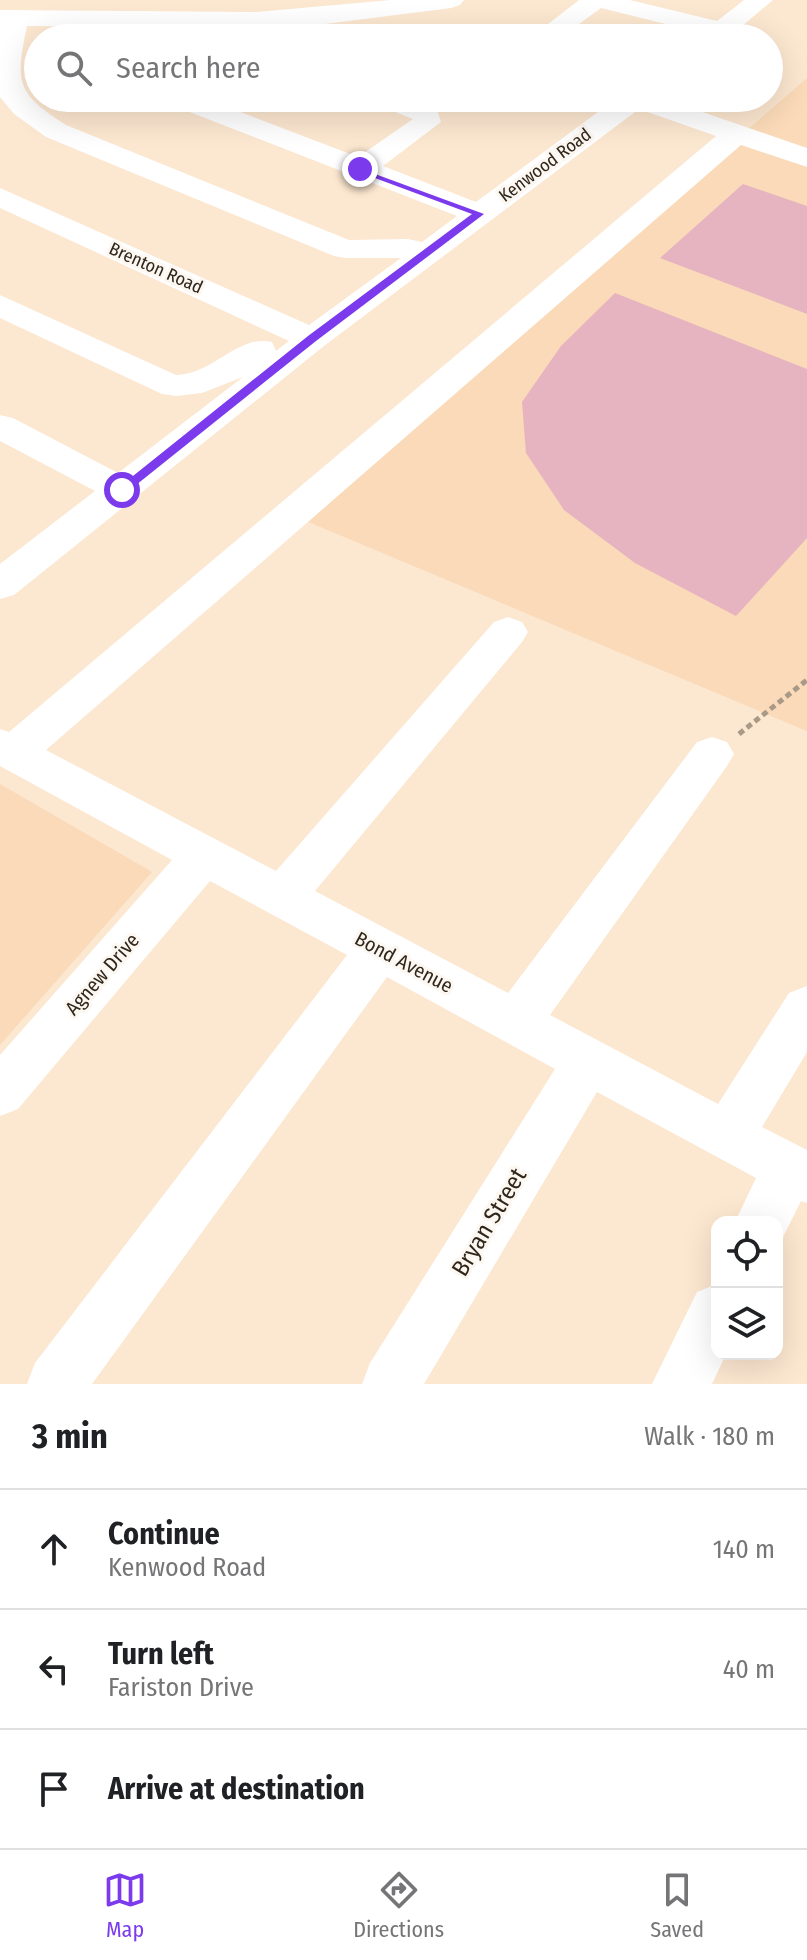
<!DOCTYPE html>
<meta charset="utf-8">
<style>
:root{--surface:#fff;--page:#f6f6f6;--text:#202124;--muted:#757577;--line:#e0e0e0;--accent:#7c3aed}
body{margin:0;font-family:"Fira Sans Condensed",sans-serif;background:var(--page);color:var(--text)}
.controls{position:absolute;right:24px;bottom:24px;display:grid;overflow:hidden;border-radius:16px;box-shadow:0 8px 32px #0002}
.controls button{width:72px;height:72px;display:grid;place-items:center;padding:0;border:0;border-bottom:2px solid var(--line);background:var(--surface);color:var(--text);font:40px sans-serif}
.stop{position:absolute;width:24px;height:24px;margin:-18px;border:6px solid #7c3aed;border-radius:50%;background:#fff}
.stop.end{background:#7c3aed;border-color:#fff;box-shadow:0 2px 8px #0008}
.list{margin:0;padding:0;list-style:none}
h2{display:flex;justify-content:space-between;align-items:center;height:104px;margin:0;padding:0 32px;font-size:34px}
h2 small{font-size:26px;font-weight:400;color:var(--muted)}
.list li{display:grid;grid-template-columns:52px 1fr auto;gap:24px;align-items:center;box-sizing:border-box;height:120px;padding:0 32px;border-top:2px solid var(--line)}
.list b{display:block;font-size:30px;white-space:nowrap}
.list p{margin:0;font-size:26px;white-space:nowrap;color:var(--muted)}
.list em{font-size:26px;font-style:normal;color:var(--muted)}
.icon{flex:none;width:44px;height:44px;fill:none;stroke:currentColor;stroke-width:2;stroke-linecap:round;stroke-linejoin:round}
.map{position:relative;flex:none;width:807px;height:1384px;overflow:hidden}
.search{position:absolute;background:var(--surface);box-shadow:0 8px 32px #0002;left:24px;right:24px;top:24px;height:88px;display:flex;align-items:center;gap:20px;box-sizing:border-box;padding:0 28px;border-radius:44px;color:var(--muted);font-size:30px}
.sheet{height:464px;background:var(--surface)}
nav{display:flex;justify-content:space-around;align-items:center;box-sizing:border-box;height:112px;border-top:2px solid var(--line);background:var(--surface);font-size:22px;color:var(--muted)}
nav a{display:grid;justify-items:center;gap:4px}
nav .on{color:var(--accent)}
.map>svg:first-child{display:block}
.built{fill:#fadab8}
.green{fill:#e6b3c0}
.lines{fill:none;stroke-linecap:round;stroke-linejoin:round}
.path{stroke:#a99986;stroke-width:5;stroke-dasharray:6 4;stroke-linecap:butt}
.minor{fill:#fff;fill-rule:evenodd}
.route{fill:#7c3aed}
.labels{text-anchor:middle;dominant-baseline:central;stroke-width:6;stroke-linejoin:round;paint-order:stroke}
.far-street-label{font-size:18px;fill:#30271c;stroke:#fcf7f1}
.street-label{font-size:20px;fill:#30271c;stroke:#fcf7f1}
.near-street-label{font-size:24px;fill:#30271c;stroke:#fcf7f1}
</style>
<div class="map">
<svg width="807" height="1384" viewBox="0 0 807 1384">
<rect width="100%" height="100%" fill="#fce7d0"/>
<path class="built" d="M 807,78 L 807,731 L 299,518 Z
M 0,784 L 152,872 L 0,1045 Z"/>
<path class="green" d="M 743,184 L 807,206 L 807,314 L 660,258 Z
M 615,293 L 807,369 L 807,538 L 736,616 L 635,563 L 564,510 L 526,453 L 522,402 L 561,346 Z"/>
<g class="lines">
<path class="path" d="M 739,734 L 807,680"/>
<path class="minor" d="M 391,0 L 464,0 L 460,5 L 451,8 L 325,24 L 256,28 L 27,26 C 15,83 16,93 66,125 L 349,240 L 408,239 L 422,242 L 457,216 L 169,104 L 165,98 L 204,98 L 358,157 L 413,119 L 375,104 L 371,98 L 410,98 L 437,110 L 441,122 L 383,166 L 476,202 L 617,98 L 662,98 L 807,148 L 807,167 L 741,145 L 46,750 L 276,871 L 494,622 L 508,617 L 522,622 L 528,632 L 522,642 L 315,891 L 508,993 L 697,742 L 712,737 L 727,742 L 734,754 L 727,766 L 550,1015 L 718,1104 L 789,993 L 807,986 L 807,1052 L 762,1127 L 807,1150 L 807,1203 L 801,1201 L 781,1241 L 777,1242 L 777,1222 L 735,1222 L 756,1178 L 597,1092 L 424,1384 L 362,1384 L 370,1363 L 555,1069 L 387,977 L 92,1384 L 27,1384 L 35,1363 L 347,955 L 210,881 L 18,1109 L 0,1116 L 0,1055 L 172,860 L 0,766 L 0,729 L 9,732 L 716,136 L 639,109 L 324,346 L 14,595 L 0,599 L 0,564 L 95,491 L 0,441 L 0,415 L 13,418 L 118,473 L 243,377 L 202,393 L 176,396 L 162,394 L 0,318 L 0,295 L 176,375 C 214,374 238,334 272,342 L 276,351 L 289,341 L 0,208 L 0,188 L 309,325 L 401,258 L 345,258 L 334,256 L 46,137 L 14,114 L 0,97 L 0,10 L 256,12 Z
M 579,0 L 630,0 L 717,21 L 744,0 L 773,0 L 728,38 L 699,38 L 702,33 L 601,8 L 560,38 L 530,38 Z
M 717,1284 L 717,1354 L 726,1354 L 712,1384 L 652,1384 L 697,1292 Z"/>
</g>
<path class="route" d="M 356,167 L 484,214 L 316,341 L 126,493 L 118,493 L 118,488 L 308,336 L 472,214 L 356,171 Z"/>
<g class="labels">
<g class="far-street-label">
<text transform="translate(545 165) rotate(-37)">Kenwood Road</text>
<text transform="translate(156 268) rotate(24)">Brenton Road</text>
</g>
<g class="street-label">
<text transform="translate(404 962) rotate(28)">Bond Avenue</text>
<text transform="translate(102 974) rotate(-49)">Agnew Drive</text>
</g>
<g class="near-street-label">
<text transform="translate(489 1222) rotate(-59)">Bryan Street</text>
</g>
</g>
</svg>
<div class="controls">
<button><svg class="icon" aria-label="locate" viewBox="0 0 24 24"><circle cx="12" cy="12" r="6"/><path d="M12 2v4M12 18v4M2 12h4M18 12h4"/></svg></button>
<button><svg class="icon" aria-label="layers" viewBox="0 0 24 24"><path d="M12 4l9 5-9 5-9-5zM3 14l9 5 9-5"/></svg></button>
</div>
<div class="stop" style="left:122px;top:490px"></div>
<div class="stop end" style="left:360px;top:169px"></div>
<div class="search"><svg class="icon" aria-label="search" viewBox="0 0 24 24"><circle cx="10" cy="10" r="6"/><path d="M15 15l6 6"/></svg>Search here</div>
</div>
<section class="sheet">
<h2>3 min<small>Walk · 180 m</small></h2>
<ul class="list">
<li><svg class="icon" aria-label="ahead" viewBox="0 0 24 24"><path d="M12 20V5M6 11l6-6 6 6"/></svg><div><b>Continue</b><p>Kenwood Road</p></div><em>140 m</em></li>
<li><svg class="icon" aria-label="left" viewBox="0 0 24 24"><path d="M17 20v-9H6M10 6l-5 5 5 5"/></svg><div><b>Turn left</b><p>Fariston Drive</p></div><em>40 m</em></li>
<li><svg class="icon" aria-label="arrive" viewBox="0 0 24 24"><path d="M6 21V4h12l-3 4 3 4H6"/></svg><div><b>Arrive at destination</b></div></li>
</ul>
</section>
<nav>
<a class="on"><svg class="icon" aria-label="map" viewBox="0 0 24 24"><path d="M3 6l6-2 6 2 6-2v14l-6 2-6-2-6 2zM9 4v14M15 6v14"/></svg>Map</a>
<a><svg class="icon" aria-label="directions" viewBox="0 0 24 24"><path d="M12 3l9 9-9 9-9-9zM9 14v-3h6M13 9l2 2-2 2"/></svg>Directions</a>
<a><svg class="icon" aria-label="saved" viewBox="0 0 24 24"><path d="M7 4h10v16l-5-4-5 4z"/></svg>Saved</a>
</nav>
